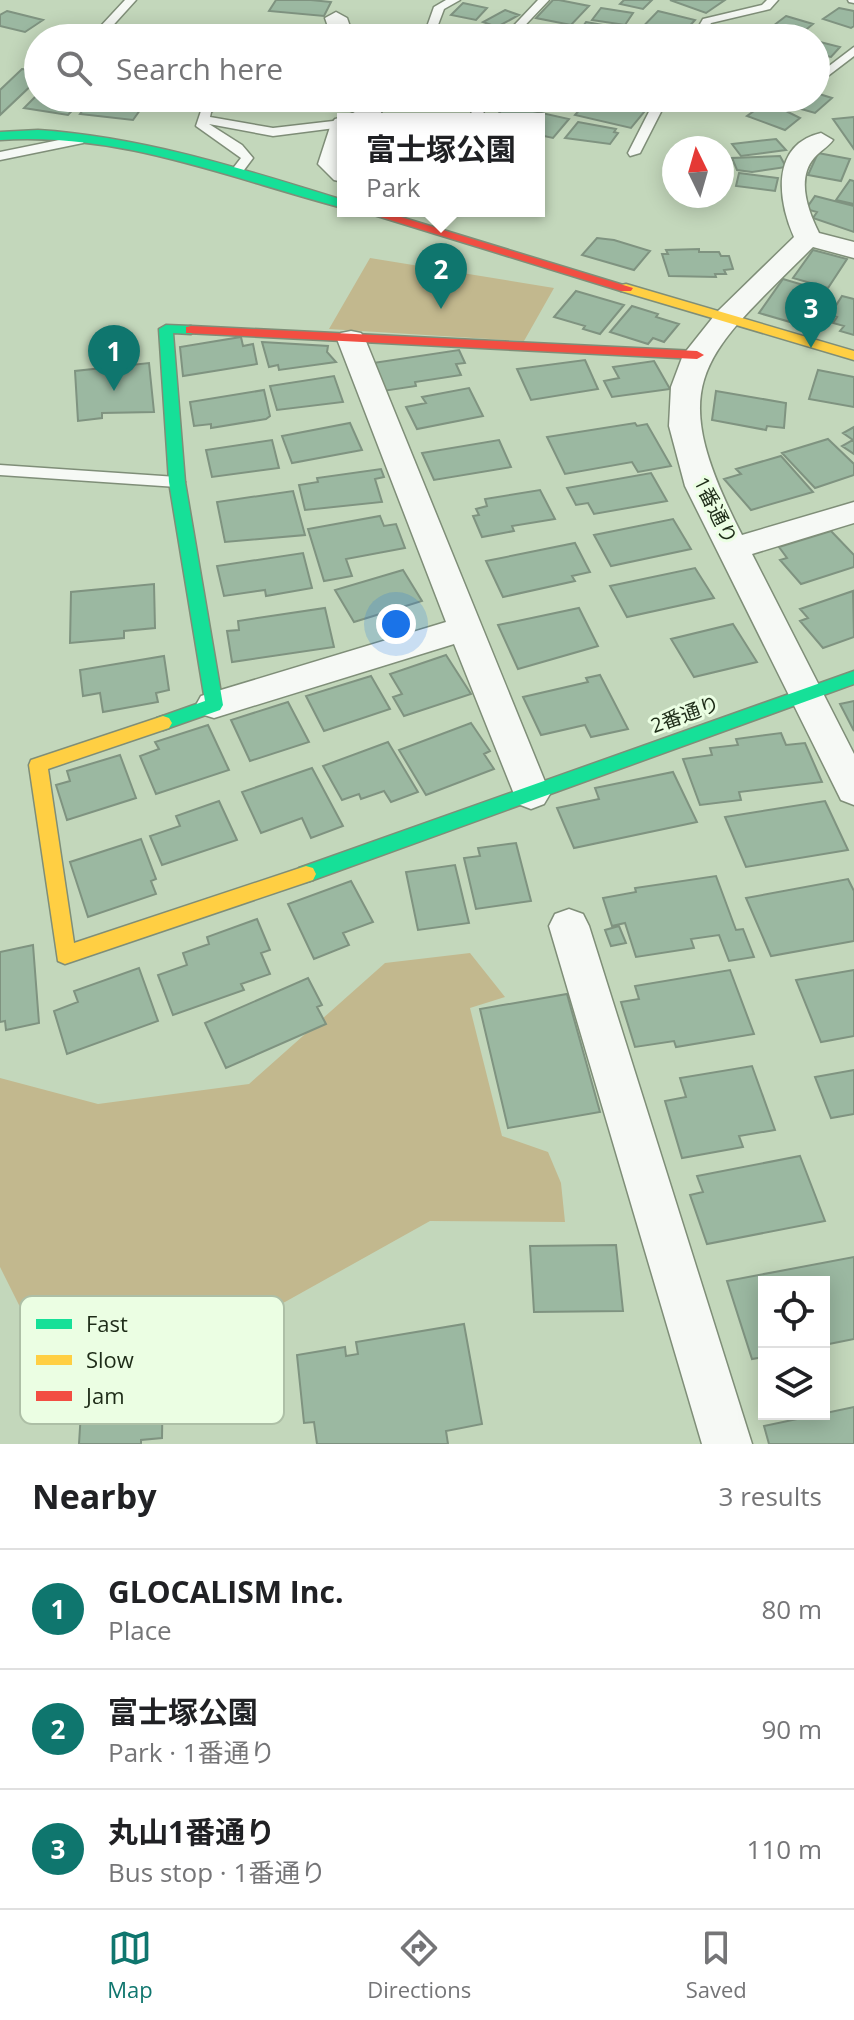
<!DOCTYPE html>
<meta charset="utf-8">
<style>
:root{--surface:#fff;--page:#f2f2f2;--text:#202124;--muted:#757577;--line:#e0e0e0;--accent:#0f766e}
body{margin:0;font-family:"Open Sans","Noto Sans JP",sans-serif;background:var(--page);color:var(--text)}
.controls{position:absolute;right:24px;bottom:24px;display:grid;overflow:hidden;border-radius:0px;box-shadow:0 4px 20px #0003}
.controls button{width:72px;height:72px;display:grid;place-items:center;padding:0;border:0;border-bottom:2px solid var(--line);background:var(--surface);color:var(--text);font:40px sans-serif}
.compass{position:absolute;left:662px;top:136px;width:72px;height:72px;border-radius:50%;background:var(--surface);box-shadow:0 4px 20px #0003;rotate:355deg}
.you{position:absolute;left:396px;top:624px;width:28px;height:28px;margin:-20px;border:6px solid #fff;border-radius:50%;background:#1a73e8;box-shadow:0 0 0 12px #1a73e833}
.badge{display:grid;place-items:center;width:52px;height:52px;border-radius:50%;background:var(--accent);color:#fff;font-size:26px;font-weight:700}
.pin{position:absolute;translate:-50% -66px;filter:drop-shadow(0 2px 4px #0008)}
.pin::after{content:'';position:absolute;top:42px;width:28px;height:24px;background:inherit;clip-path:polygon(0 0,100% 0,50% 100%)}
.popup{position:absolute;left:337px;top:113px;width:208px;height:104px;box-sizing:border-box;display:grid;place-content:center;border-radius:0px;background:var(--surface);filter:drop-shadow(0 2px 6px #0005);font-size:26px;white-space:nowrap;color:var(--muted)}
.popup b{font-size:30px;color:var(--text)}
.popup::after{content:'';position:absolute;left:50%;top:100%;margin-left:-16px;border:16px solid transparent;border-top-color:var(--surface)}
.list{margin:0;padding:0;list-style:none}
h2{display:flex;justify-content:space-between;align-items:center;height:104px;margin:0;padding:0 32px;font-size:34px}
h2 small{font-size:26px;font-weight:400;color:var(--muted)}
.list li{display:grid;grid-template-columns:52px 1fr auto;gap:24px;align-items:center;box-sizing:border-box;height:120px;padding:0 32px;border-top:2px solid var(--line)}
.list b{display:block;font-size:30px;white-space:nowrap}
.list p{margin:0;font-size:26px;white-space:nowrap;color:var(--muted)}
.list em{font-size:26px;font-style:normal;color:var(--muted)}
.icon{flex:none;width:44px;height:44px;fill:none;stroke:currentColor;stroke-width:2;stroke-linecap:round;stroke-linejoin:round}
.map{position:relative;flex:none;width:854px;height:1444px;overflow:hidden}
.search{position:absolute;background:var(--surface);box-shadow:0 4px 20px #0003;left:24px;right:24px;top:24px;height:88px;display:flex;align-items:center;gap:20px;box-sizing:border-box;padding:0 28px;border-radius:44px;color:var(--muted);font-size:30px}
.sheet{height:464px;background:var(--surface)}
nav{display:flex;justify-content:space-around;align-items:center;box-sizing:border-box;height:112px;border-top:2px solid var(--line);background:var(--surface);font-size:22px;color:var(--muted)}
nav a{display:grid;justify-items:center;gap:4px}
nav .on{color:var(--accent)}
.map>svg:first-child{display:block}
.green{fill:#c2b88e}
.building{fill:#9bb8a1;stroke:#7f9380;stroke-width:2}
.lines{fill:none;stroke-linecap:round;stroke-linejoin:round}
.lane-casing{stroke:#7f8e78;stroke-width:3}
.street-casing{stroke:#7f8e78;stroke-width:3}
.fast-casing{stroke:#7f8e78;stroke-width:3}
.slow-casing{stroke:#7f8e78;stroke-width:3}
.jam-casing{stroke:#7f8e78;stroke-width:3}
.lane{fill:#f6f9f5;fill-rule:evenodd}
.street{fill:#f6f9f5;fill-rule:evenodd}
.fast{fill:#16e098;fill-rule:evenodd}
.slow{fill:#ffcf43;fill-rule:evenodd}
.jam{fill:#f24e42;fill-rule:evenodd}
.labels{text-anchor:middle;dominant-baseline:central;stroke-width:6;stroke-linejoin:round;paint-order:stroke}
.street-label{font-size:20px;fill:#1d2b17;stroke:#ebfee3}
.key{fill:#ebfee3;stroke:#adbfa6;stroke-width:2}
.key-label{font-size:22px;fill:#1d2b17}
</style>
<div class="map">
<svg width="854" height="1444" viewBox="0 0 854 1444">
<rect width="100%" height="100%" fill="#c3d7bb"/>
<path class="green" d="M 370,258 L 554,288 L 524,341 L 329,329 Z
M 470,953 L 505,997 L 470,1008 L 502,1136 L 548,1152 L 561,1183 L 565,1222 L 430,1221 L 226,1335 L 42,1351 L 0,1267 L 0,1078 L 98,1104 L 249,1084 L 385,963 Z"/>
<path class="building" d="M 276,0 L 311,0 L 331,2 L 324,16 L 269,11 Z
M 553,0 L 559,0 L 589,6 L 571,25 L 536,18 Z
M 624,0 L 652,0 L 643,9 L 620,4 Z
M 670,0 L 725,0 L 706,13 Z
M 463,3 L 487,8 L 476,20 L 451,15 Z
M 601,8 L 633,13 L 625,25 L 592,20 Z
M 839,8 L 854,11 L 854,26 L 851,28 L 823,19 Z
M 505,10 L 519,15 L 497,27 L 483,22 Z
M 7,11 L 43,20 L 25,32 L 0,26 L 0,15 Z
M 658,11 L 695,20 L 686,30 L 679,28 L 675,33 L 682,34 L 679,38 L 632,38 Z
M 786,16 L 813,24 L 797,37 L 769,29 Z
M 586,22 L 614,27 L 619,30 L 614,38 L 577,35 Z
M 524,30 L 565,38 L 517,38 Z
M 816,41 L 840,47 L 831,57 L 821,55 L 816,60 Z
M 22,69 L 38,71 L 38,79 L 0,115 L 0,90 Z
M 816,93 L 832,98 L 815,113 L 794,107 L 804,98 L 816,98 Z
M 38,94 L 38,98 L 82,100 L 68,115 L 24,108 Z
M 92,98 L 103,98 L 145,103 L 133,120 L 80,114 Z
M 276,98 L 313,98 L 313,102 L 276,103 Z
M 589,99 L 645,111 L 631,128 L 575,115 Z
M 765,103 L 786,111 L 800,118 L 785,130 L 747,116 Z
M 506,105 L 569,119 L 553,138 L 539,135 L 539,119 L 494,119 Z
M 854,117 L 854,149 L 833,119 Z
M 578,122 L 616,129 L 614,132 L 618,133 L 610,144 L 565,138 Z
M 776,139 L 786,150 L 741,156 L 732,144 Z
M 818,153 L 850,159 L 841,181 L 808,175 Z
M 780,156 L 786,167 L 752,172 L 737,170 L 732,158 Z
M 739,173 L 778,178 L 775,191 L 736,186 Z
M 850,180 L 854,181 L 854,204 L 836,200 Z
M 815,196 L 854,206 L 854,232 L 813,218 L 817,212 L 806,209 Z
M 597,238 L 614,240 L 650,251 L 634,270 L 582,255 Z
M 699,249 L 699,252 L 719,252 L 721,256 L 729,256 L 733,269 L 724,270 L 726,274 L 715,274 L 716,277 L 669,276 L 662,254 L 668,254 L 666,250 Z
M 813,250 L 847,259 L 828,288 L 793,278 Z
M 783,279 L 827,292 L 804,326 L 759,313 Z
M 576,291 L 624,305 L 600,334 L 583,329 L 585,326 L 554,317 Z
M 842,296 L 854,299 L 854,335 L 840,331 L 844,326 L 833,323 L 837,317 L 830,315 Z
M 632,306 L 658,314 L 656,317 L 679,324 L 664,342 L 653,338 L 648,344 L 610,332 Z
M 241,337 L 243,346 L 253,344 L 257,364 L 183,376 L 180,347 Z
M 262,342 L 328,346 L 327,352 L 336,362 L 279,370 L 278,365 L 269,367 Z
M 459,350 L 465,363 L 456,364 L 461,375 L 415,382 L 416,386 L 383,391 L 373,363 Z
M 585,360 L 598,389 L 531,400 L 517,369 Z
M 654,361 L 670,389 L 612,397 L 604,381 L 619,378 L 613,367 Z
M 149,363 L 154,412 L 102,413 L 102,418 L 78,421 L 75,371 Z
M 818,370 L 854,377 L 854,407 L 809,399 Z
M 334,376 L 343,402 L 277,410 L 270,386 Z
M 469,388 L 483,416 L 417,429 L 406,407 L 426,403 L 422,397 Z
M 264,390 L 270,416 L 266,419 L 211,428 L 211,424 L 194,426 L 190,402 Z
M 716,391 L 786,403 L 784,428 L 767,426 L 766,430 L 712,420 Z
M 350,423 L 362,450 L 292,463 L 282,436 Z
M 635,423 L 637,426 L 647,424 L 671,466 L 638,472 L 632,462 L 565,474 L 547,437 Z
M 854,427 L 854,454 L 842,446 L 853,440 L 843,433 Z
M 828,439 L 854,464 L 854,475 L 815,488 L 782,453 Z
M 272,440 L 279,468 L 212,477 L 206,450 Z
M 499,440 L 511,467 L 434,480 L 422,453 Z
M 781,456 L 813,492 L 751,510 L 724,479 L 741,474 L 736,469 Z
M 381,469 L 384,477 L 375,479 L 382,502 L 305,510 L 299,485 L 318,482 L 317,478 Z
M 651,473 L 667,501 L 594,514 L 588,503 L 576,505 L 567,488 Z
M 540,490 L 555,519 L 512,526 L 514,531 L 482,537 L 473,516 L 479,515 L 476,509 L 487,506 L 485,499 Z
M 293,491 L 305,535 L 225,542 L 217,502 Z
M 380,516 L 384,526 L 396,524 L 405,548 L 346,559 L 352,576 L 324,581 L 308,529 Z
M 673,519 L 691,549 L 611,566 L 594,535 Z
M 831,531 L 854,555 L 854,567 L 801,584 L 780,560 L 787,558 L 779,547 Z
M 575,543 L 590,572 L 572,576 L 575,581 L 503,597 L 486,561 Z
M 303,553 L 312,588 L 266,596 L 265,590 L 224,596 L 217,566 Z
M 695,568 L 714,598 L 627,617 L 610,586 Z
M 403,570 L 422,601 L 354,622 L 335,590 Z
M 154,584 L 155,628 L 124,631 L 124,638 L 70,643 L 71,592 Z
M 853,591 L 854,637 L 823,648 L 800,621 L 808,618 L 800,609 Z
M 325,608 L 334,647 L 232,662 L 227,631 L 239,630 L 238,621 Z
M 579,608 L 598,646 L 518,669 L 498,625 Z
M 733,624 L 757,662 L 694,677 L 671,639 Z
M 446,655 L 471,694 L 404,716 L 393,697 L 402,694 L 390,674 Z
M 164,656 L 169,690 L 156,693 L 158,702 L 103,712 L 100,693 L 83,696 L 80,670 Z
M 600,675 L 628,729 L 591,737 L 585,725 L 541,735 L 523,697 L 588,682 L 586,678 Z
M 371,676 L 390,709 L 324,731 L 306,696 Z
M 854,701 L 854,731 L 840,704 Z
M 288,702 L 309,742 L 250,761 L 231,720 Z
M 471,723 L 490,751 L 484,754 L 494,769 L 426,795 L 399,750 Z
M 208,725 L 229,770 L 156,794 L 140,756 L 159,749 L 155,742 Z
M 781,733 L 786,745 L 805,743 L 822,782 L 739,792 L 741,800 L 700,805 L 683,759 L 712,755 L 710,748 L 738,745 L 736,739 Z
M 388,742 L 418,792 L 391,802 L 384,791 L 361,799 L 359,794 L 342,800 L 323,766 Z
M 120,755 L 136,798 L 67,820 L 56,785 L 70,781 L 67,771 Z
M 312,768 L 343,826 L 311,838 L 302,818 L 261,833 L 242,792 Z
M 673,772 L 697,822 L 574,848 L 557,808 L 599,799 L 595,788 Z
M 219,801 L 237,840 L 162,865 L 150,836 L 180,826 L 176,816 Z
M 825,801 L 848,850 L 746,867 L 725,817 Z
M 141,839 L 156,879 L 151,881 L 156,894 L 88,917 L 70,862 Z
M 516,843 L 531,901 L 476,909 L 464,858 L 480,856 L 478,848 Z
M 455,865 L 469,923 L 418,930 L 406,872 Z
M 716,876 L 736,930 L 743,929 L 754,957 L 729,961 L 719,935 L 691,939 L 694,948 L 636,957 L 625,923 L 612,926 L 603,898 L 636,892 L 635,888 Z
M 848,879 L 854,891 L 854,941 L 771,956 L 746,898 Z
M 351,881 L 373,922 L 343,933 L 349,945 L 314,959 L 288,904 Z
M 257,919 L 270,950 L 261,953 L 270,974 L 241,984 L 244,990 L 173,1015 L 158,975 L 187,965 L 183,953 L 209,944 L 207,937 Z
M 619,926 L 626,943 L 611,946 L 605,930 Z
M 33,945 L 39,1023 L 6,1030 L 5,1021 L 0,1022 L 0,952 Z
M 139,968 L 158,1021 L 67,1054 L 54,1011 L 78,1002 L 74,991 Z
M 730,970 L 754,1034 L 676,1047 L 674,1041 L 635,1047 L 621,1002 L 639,999 L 635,986 Z
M 854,970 L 854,1036 L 821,1042 L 796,980 Z
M 308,978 L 322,1005 L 317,1007 L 326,1024 L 226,1068 L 205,1023 Z
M 567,994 L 600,1112 L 508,1128 L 480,1009 Z
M 752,1066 L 775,1130 L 739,1136 L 743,1147 L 682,1158 L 665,1101 L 686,1097 L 680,1078 Z
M 854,1070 L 854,1114 L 831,1118 L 815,1077 Z
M 800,1156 L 825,1221 L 707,1244 L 690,1195 L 703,1192 L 697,1176 Z
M 616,1245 L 623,1311 L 534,1312 L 530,1246 Z
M 854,1257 L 854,1339 L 824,1345 L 824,1282 L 764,1282 L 764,1357 L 752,1359 L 727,1281 Z
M 464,1324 L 482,1424 L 446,1431 L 448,1444 L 317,1444 L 314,1422 L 304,1423 L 297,1355 L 345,1347 L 346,1356 L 358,1354 L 356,1342 Z
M 163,1372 L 162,1438 L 141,1440 L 141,1444 L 79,1444 L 83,1379 Z
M 854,1407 L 854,1444 L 769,1444 L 764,1426 Z"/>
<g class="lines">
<defs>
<path id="lane" d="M 125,0 L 136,0 L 107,32 L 99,32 L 99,28 Z
M 446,0 L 460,0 L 444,9 L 433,38 L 423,38 L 434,7 Z
M 538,0 L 549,0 L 513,38 L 502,38 Z
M 767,0 L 778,0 L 770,9 L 711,23 L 702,38 L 692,38 L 703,19 L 762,5 Z
M 848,0 L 854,0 L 854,3 L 849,2 Z
M 854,47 L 854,56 L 816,85 L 816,76 Z
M 215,98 L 229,98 L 211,112 L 210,117 L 273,128 L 342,120 L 343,127 L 273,136 L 209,124 L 242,145 L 253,158 L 241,174 L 237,175 L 231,171 L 241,158 L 196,126 L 202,108 Z
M 475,98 L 487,98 L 482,119 L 470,119 Z
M 656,98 L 668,98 L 640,153 L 630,156 L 628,153 Z
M 79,136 L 85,140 L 83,143 L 0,160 L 0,152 Z
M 0,465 L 177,477 L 185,482 L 177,487 L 0,475 Z"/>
<path id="street" d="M 336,12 L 347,18 L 354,38 L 332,38 L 325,18 Z
M 366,98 L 390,98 L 377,119 L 343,119 L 343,182 L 334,180 L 318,164 L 331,124 L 335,119 C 351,115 357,114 366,98 Z
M 821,133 L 833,140 C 828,147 820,151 814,158 C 796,179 808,211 819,233 L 854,242 L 854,258 L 813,247 C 702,358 662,379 742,535 L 854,502 L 854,523 L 752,554 L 854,754 L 854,805 L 841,800 L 685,486 L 669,426 L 671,387 L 683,355 L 718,311 L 794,237 C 778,201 770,145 821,133 Z
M 351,331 L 361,333 L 365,339 L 550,794 L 544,804 L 531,809 L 518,804 L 454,644 L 214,718 L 201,714 L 196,705 L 201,696 L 446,622 L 337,339 L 341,333 Z
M 569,909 L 583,914 L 589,926 L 752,1444 L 702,1444 L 549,926 L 555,914 Z"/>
<path id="fast" d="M 38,130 C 143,137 243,169 343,200 L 343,208 C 229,178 120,132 0,140 L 0,132 Z
M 166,325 L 191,326 L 198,330 L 191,334 L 173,333 L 185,482 L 223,705 L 220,710 L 163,730 L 157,728 L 154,723 L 157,718 L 205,701 L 169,482 L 159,329 Z
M 854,671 L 854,684 L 313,880 L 306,882 L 299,880 L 296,874 L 299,868 Z"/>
<path id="slow" d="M 626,284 L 854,351 L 854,360 L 621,291 L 621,285 Z
M 163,716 L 169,718 L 172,723 L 169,728 L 48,769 L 74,943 L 306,866 L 313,868 L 316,874 L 313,880 L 65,964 L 58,961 L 29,765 L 31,760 Z"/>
<path id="jam" d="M 361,211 L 381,211 L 633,288 L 631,291 L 621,291 Z
M 191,326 L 697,351 L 704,355 L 697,359 L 186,333 L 186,327 Z"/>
</defs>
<use href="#lane" class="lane-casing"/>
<use href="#street" class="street-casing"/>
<use href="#fast" class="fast-casing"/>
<use href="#slow" class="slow-casing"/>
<use href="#jam" class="jam-casing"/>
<use href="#lane" class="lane"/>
<use href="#street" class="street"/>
<use href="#fast" class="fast"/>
<use href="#slow" class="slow"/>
<use href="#jam" class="jam"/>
</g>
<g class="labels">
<g class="street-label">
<text transform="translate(716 510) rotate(64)">1番通り</text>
<text transform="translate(685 714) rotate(-20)">2番通り</text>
</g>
</g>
<rect x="20" y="1296" width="264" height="128" rx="12" class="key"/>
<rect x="36" y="1319" width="36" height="10" fill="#16e098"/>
<rect x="36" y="1355" width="36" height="10" fill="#ffcf43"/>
<rect x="36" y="1391" width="36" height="10" fill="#f24e42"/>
<g class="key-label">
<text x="86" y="1332">Fast</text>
<text x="86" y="1368">Slow</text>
<text x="86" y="1404">Jam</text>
</g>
</svg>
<div class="controls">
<button><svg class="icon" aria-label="locate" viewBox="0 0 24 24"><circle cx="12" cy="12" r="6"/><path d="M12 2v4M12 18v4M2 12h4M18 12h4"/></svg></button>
<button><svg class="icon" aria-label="layers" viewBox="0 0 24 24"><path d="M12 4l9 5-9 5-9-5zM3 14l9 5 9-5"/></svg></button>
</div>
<svg class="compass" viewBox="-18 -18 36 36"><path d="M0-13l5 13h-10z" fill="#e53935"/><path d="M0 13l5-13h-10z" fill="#757577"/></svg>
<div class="you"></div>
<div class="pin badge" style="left:114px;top:391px">1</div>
<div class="pin badge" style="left:441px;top:309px">2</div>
<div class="popup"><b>富士塚公園</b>Park</div>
<div class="pin badge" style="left:811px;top:348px">3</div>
<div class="search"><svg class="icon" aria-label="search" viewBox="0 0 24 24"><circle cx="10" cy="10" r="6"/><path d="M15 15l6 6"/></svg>Search here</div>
</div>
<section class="sheet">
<h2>Nearby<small>3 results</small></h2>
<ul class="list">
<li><span class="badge">1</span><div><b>GLOCALISM Inc.</b><p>Place</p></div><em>80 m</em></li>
<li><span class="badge">2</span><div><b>富士塚公園</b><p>Park · 1番通り</p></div><em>90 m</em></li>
<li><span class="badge">3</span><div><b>丸山1番通り</b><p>Bus stop · 1番通り</p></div><em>110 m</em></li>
</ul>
</section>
<nav>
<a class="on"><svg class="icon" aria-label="map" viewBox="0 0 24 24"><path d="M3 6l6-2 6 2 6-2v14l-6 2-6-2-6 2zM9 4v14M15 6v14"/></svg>Map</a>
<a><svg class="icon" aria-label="directions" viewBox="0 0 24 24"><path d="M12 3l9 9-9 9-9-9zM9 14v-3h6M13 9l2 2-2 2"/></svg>Directions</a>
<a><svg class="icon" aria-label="saved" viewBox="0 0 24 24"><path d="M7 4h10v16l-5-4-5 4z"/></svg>Saved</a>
</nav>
